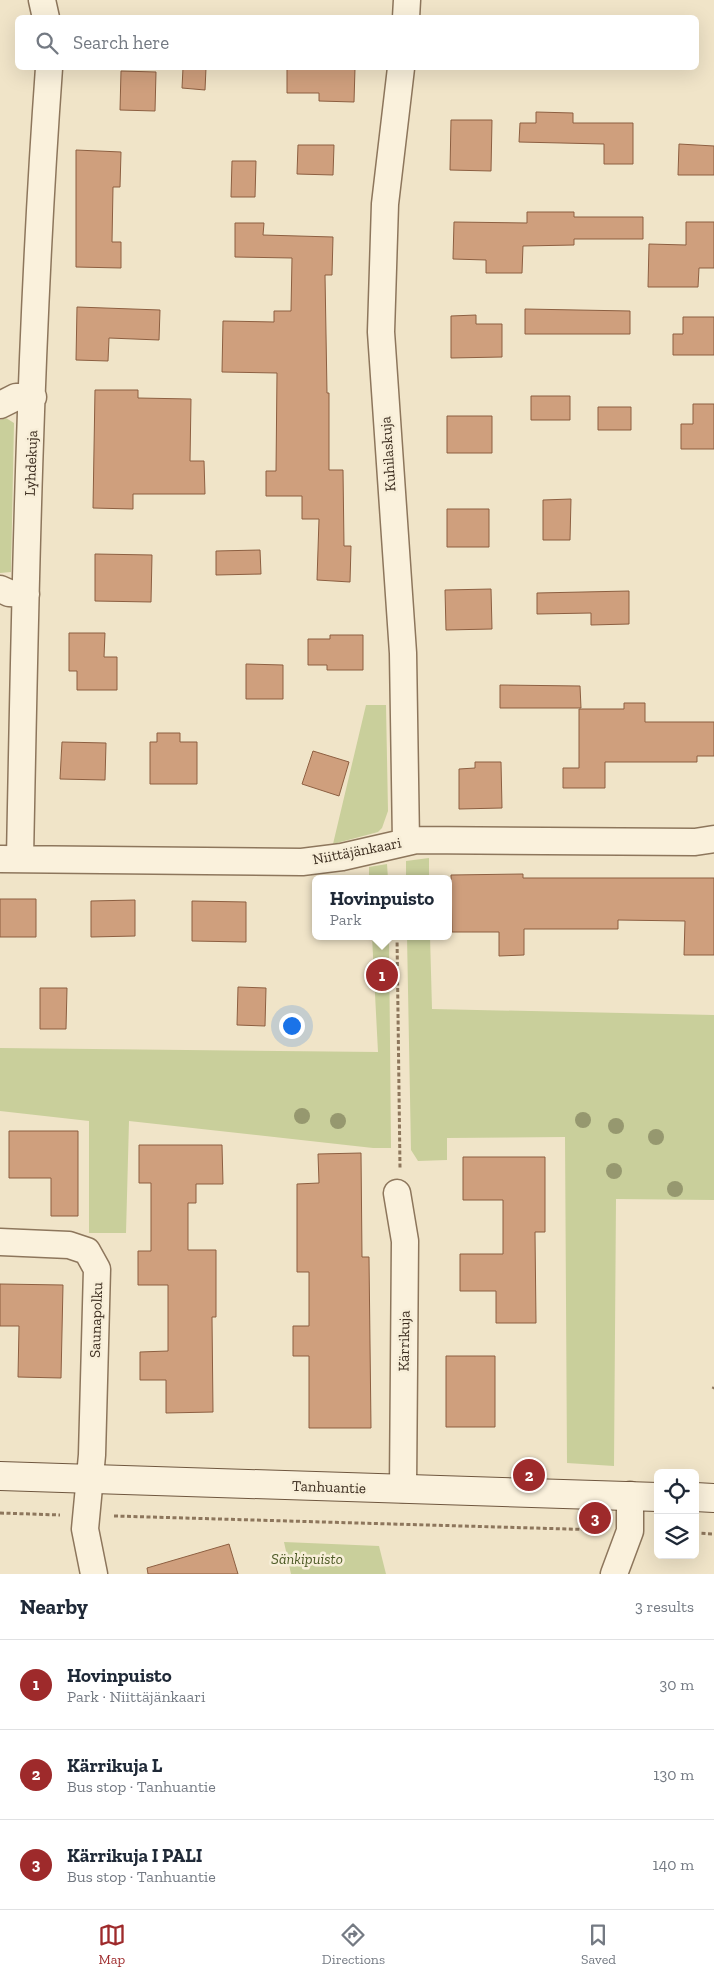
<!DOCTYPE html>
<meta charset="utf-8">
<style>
:root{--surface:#fff;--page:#f2f2f3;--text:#1f2937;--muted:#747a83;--line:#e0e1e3;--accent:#9e2a2b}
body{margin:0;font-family:"Zilla Slab",serif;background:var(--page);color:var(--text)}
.controls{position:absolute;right:15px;bottom:15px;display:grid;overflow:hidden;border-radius:8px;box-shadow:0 5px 20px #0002}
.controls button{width:45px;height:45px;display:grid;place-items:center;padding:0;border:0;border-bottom:1px solid var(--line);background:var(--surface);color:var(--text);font:25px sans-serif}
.you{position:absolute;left:291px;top:1025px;width:18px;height:18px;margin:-12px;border:4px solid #fff;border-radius:50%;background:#1a73e8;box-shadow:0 0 0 8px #1a73e833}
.badge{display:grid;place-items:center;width:32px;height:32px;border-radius:50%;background:var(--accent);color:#fff;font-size:16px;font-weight:700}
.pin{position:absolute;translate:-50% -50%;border:2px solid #fff;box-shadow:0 1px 5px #0006}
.popup{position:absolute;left:312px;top:875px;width:140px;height:65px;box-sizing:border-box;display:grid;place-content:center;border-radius:8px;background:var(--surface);filter:drop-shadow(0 1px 4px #0005);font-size:16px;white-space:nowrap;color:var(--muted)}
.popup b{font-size:19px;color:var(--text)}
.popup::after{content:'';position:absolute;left:50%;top:100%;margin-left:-10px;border:10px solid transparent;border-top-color:var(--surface)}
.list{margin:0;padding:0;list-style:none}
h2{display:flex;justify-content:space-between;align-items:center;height:65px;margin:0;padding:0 20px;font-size:21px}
h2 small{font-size:16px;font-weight:400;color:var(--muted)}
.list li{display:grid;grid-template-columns:32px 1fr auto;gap:15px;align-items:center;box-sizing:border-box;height:90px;padding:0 20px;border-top:1px solid var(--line)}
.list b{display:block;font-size:19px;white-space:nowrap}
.list p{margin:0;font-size:16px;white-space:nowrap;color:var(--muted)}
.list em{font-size:16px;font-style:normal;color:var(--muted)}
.icon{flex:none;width:28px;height:28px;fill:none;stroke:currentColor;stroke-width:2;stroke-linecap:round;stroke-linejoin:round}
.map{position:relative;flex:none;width:714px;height:1574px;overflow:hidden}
.search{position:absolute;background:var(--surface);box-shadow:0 5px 20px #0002;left:15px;right:15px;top:15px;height:55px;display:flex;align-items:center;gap:12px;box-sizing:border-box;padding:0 18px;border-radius:8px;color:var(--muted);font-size:19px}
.sheet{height:335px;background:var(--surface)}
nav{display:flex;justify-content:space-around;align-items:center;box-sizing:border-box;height:70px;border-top:1px solid var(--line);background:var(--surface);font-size:14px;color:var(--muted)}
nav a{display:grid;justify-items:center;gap:2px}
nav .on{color:var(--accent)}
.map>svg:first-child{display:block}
.green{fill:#c9cf9b}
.building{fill:#cf9f7d;stroke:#8d5f41}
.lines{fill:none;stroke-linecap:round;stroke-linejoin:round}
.street-casing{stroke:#8d765c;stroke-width:29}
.secondary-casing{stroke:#6f573f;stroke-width:30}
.path{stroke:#8d765c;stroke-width:3;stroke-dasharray:4 2.5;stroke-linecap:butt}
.street{stroke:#faf1dc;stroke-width:26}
.secondary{stroke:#faf1dc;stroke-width:28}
.tree{fill:#96986f}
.labels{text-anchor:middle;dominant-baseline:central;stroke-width:5;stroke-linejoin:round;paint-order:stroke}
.street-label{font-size:15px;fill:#3d2e20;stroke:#f7eed8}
.park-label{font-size:15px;font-style:italic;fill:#4d5a26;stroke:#f7eed8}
</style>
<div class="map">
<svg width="714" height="1574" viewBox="0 0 714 1574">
<rect width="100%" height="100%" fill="#f0e4c8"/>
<path class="green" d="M 6,418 L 14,423 L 11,572 L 0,573 L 0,420 Z
M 366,705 L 386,705 L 388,811 L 382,828 L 378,832 L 333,844 Z
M 429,858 L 429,879 L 406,879 L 406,861 Z
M 387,864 L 388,879 L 369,879 L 369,867 Z
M 372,936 L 389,936 L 391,1148 L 373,1148 L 129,1121 L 126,1233 L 89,1233 L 89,1121 L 0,1111 L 0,1048 L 378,1052 Z
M 407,936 L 430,936 L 432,1009 L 714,1015 L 714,1200 L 616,1199 L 614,1466 L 567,1463 L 565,1137 L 447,1138 L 447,1160 L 418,1161 L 411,1150 Z
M 284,1542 L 379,1546 L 386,1574 L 291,1574 Z"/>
<path class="building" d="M 183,68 L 206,68 L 205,90 L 182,88 Z
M 287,68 L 355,68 L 354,102 L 319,101 L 319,93 L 287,93 Z
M 121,71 L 156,72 L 155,111 L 120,110 Z
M 536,112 L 573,113 L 573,123 L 633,123 L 633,164 L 604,164 L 604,144 L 519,142 L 520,123 L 536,123 Z
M 451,120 L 492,120 L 491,171 L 450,170 Z
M 679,144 L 714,146 L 714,175 L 678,175 Z
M 298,145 L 334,145 L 333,175 L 297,174 Z
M 76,150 L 121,152 L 120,187 L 113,187 L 112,242 L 121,242 L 121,268 L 76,267 Z
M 232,161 L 256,161 L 255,197 L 231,197 Z
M 527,212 L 574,212 L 574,217 L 643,217 L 643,239 L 574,239 L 574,245 L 523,246 L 522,273 L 486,273 L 486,260 L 453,259 L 454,222 L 527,223 Z
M 686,222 L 714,222 L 714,268 L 699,268 L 698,287 L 648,287 L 649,244 L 686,245 Z
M 235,223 L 264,223 L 263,235 L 333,237 L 332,275 L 325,275 L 327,393 L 329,393 L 329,470 L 343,470 L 344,546 L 351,546 L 350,582 L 317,580 L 319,519 L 302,519 L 302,496 L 266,496 L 266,471 L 276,471 L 277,373 L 222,372 L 223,321 L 274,322 L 274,311 L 291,311 L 292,258 L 235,257 Z
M 77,307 L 160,310 L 159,340 L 109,338 L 108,361 L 76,360 Z
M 525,309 L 630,311 L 630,334 L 525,334 Z
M 476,315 L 476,324 L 502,324 L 502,357 L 451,358 L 451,316 Z
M 683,317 L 714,317 L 714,355 L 673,355 L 673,334 L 683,334 Z
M 95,390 L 138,390 L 138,398 L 191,399 L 190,461 L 204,461 L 205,494 L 133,494 L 133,509 L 93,508 Z
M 531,396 L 570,396 L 570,420 L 531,420 Z
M 693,404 L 714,404 L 714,449 L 681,449 L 681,424 L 693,424 Z
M 598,407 L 631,407 L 631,430 L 598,430 Z
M 447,416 L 492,416 L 492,453 L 447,453 Z
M 571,499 L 570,540 L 543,540 L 543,500 Z
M 447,509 L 489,509 L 489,547 L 447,547 Z
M 260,550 L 261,574 L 216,575 L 216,551 Z
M 95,554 L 152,555 L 151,602 L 95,601 Z
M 491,589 L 492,629 L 446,630 L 445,590 Z
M 629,591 L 629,624 L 591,625 L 591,613 L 537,614 L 537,593 Z
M 69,633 L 105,633 L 104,657 L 117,657 L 117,690 L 77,690 L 77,671 L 69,671 Z
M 330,635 L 363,635 L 363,670 L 327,670 L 327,665 L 308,665 L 308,639 L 330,639 Z
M 246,664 L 283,665 L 283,699 L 246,699 Z
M 500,685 L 580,686 L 581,708 L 500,708 Z
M 624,703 L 645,703 L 645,722 L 714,722 L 714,756 L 697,756 L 697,762 L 605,762 L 605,788 L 563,788 L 563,768 L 579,768 L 579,709 L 624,709 Z
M 157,733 L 180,733 L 180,742 L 197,742 L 197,784 L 150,784 L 150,742 L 157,742 Z
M 62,742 L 106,743 L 105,780 L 60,779 Z
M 313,751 L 349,762 L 339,796 L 302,784 Z
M 475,762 L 501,762 L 502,808 L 459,809 L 459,769 L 475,768 Z
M 523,874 L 523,878 L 714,878 L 714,955 L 684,955 L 685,921 L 618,920 L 618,929 L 524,929 L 524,955 L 499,956 L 499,932 L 452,932 L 451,875 Z
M 0,899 L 36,899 L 36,937 L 0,937 Z
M 135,900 L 135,936 L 91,937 L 91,901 Z
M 192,901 L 246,902 L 246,942 L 192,941 Z
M 238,987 L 266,988 L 265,1026 L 237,1025 Z
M 40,988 L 67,988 L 66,1029 L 40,1029 Z
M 9,1131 L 78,1131 L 78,1216 L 51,1216 L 51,1178 L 9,1178 Z
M 139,1145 L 222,1145 L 223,1184 L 196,1184 L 196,1203 L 188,1203 L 188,1250 L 216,1250 L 216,1317 L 212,1317 L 213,1412 L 166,1413 L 166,1380 L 140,1380 L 140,1352 L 168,1351 L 168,1285 L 138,1285 L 138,1251 L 151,1251 L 151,1183 L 139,1183 Z
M 361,1153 L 362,1257 L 369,1257 L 371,1428 L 309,1428 L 309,1356 L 293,1356 L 293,1326 L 309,1326 L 309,1272 L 297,1272 L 297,1184 L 319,1183 L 318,1154 Z
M 463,1157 L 545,1157 L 545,1232 L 535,1232 L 536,1323 L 496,1323 L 496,1291 L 460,1291 L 460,1254 L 503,1254 L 503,1200 L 463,1200 Z
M 0,1284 L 63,1285 L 61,1378 L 18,1377 L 19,1326 L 0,1326 Z
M 446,1356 L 495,1356 L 495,1427 L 446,1427 Z
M 229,1544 L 238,1574 L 148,1574 L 147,1568 Z"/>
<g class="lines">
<defs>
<path id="street" d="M 42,0 L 46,18
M 406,18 L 407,0
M 401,68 L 385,204 L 381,332 L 403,653 L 406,842
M 0,405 L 16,397 L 33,397
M 0,589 L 9,593 L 26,594
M 0,859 L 302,862 L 342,857 L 416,840 L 695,842 L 714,839
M 20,859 C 25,595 30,331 49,68
M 397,1193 L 405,1241 L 403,1489
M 0,1242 L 69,1245 L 87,1251 L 97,1269 L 92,1455 L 85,1529 L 94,1574
M 614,1574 L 630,1531 L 630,1495"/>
<path id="secondary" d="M 0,1476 L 658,1497
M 695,1497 L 714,1498"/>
</defs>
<use href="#street" class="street-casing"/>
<use href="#secondary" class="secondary-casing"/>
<path class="path" d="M 397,936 L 400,1168
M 713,1389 L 714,1387
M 0,1513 L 60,1515
M 114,1516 L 602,1530
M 695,1533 L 714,1534"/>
<use href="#street" class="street"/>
<use href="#secondary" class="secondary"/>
</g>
<g class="tree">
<circle cx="302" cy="1116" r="8"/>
<circle cx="583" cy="1120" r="8"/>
<circle cx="338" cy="1121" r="8"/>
<circle cx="616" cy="1126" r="8"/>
<circle cx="656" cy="1137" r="8"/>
<circle cx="614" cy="1171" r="8"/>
<circle cx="675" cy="1189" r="8"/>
</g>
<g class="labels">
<g class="street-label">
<text transform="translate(388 454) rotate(-94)">Kuhilaskuja</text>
<text transform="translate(31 463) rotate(-88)">Lyhdekuja</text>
<text transform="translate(357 851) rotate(-11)">Niittäjänkaari</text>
<text transform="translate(96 1320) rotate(-88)">Saunapolku</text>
<text transform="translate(404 1341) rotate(-89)">Kärrikuja</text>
<text transform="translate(329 1487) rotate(2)">Tanhuantie</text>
</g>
<g class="park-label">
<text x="307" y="1559">Sänkipuisto</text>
</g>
</g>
</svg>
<div class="controls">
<button><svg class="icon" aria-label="locate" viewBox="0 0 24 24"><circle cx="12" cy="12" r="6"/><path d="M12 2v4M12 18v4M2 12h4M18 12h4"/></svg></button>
<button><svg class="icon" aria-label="layers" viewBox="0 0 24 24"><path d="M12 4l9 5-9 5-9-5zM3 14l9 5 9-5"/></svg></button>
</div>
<div class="you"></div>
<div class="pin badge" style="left:382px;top:975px">1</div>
<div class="popup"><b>Hovinpuisto</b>Park</div>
<div class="pin badge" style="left:529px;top:1475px">2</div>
<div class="pin badge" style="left:595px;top:1518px">3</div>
<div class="search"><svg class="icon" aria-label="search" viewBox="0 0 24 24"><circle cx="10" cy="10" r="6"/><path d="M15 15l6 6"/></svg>Search here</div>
</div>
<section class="sheet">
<h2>Nearby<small>3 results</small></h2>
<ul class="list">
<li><span class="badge">1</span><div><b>Hovinpuisto</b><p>Park · Niittäjänkaari</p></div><em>30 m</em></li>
<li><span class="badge">2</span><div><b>Kärrikuja L</b><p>Bus stop · Tanhuantie</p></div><em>130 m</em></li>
<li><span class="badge">3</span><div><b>Kärrikuja I PALI</b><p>Bus stop · Tanhuantie</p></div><em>140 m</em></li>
</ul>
</section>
<nav>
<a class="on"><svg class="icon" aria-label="map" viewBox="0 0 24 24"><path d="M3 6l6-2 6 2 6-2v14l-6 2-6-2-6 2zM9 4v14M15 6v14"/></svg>Map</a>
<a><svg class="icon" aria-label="directions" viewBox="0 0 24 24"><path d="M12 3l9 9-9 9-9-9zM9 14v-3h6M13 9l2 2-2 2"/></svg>Directions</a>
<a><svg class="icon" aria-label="saved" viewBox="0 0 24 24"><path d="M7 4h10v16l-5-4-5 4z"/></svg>Saved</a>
</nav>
